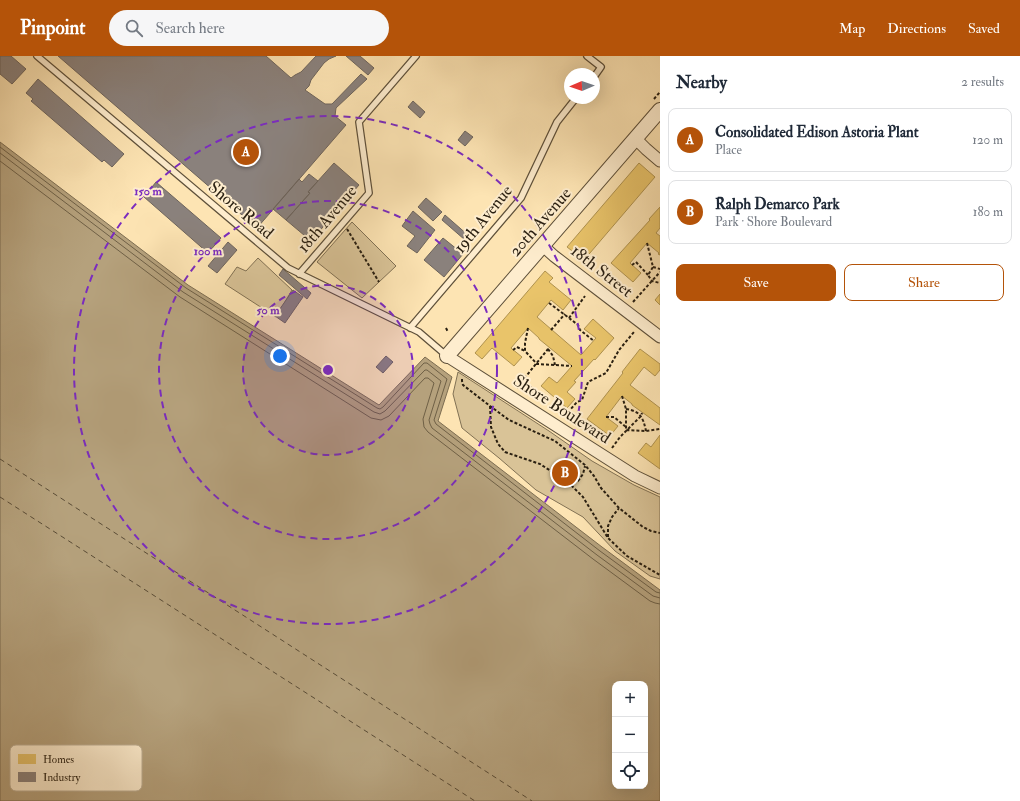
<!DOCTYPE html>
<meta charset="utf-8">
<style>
:root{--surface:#fff;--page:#f6f6f7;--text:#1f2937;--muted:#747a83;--line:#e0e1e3;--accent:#b45309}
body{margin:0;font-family:"IM FELL Double Pica",serif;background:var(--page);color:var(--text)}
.controls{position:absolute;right:12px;bottom:12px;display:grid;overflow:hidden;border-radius:8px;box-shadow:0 4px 16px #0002}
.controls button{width:36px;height:36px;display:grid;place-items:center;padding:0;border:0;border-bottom:1px solid var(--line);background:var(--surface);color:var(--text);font:20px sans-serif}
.compass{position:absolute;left:564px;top:12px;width:36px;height:36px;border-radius:50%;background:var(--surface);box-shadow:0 4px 16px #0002;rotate:268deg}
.you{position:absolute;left:280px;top:300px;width:14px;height:14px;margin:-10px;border:3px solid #fff;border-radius:50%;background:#1a73e8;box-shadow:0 0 0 6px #1a73e833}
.badge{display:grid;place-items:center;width:26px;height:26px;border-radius:50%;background:var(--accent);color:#fff;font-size:13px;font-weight:700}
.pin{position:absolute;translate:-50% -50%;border:2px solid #fff;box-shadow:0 1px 4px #0006}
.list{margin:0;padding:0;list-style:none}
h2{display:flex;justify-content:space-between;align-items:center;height:52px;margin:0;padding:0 16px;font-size:17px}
h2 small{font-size:13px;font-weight:400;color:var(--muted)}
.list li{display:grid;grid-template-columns:26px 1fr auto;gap:12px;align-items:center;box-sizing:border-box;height:64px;margin:0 8px 8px;padding:0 8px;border:1px solid var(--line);border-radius:8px}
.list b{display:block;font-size:15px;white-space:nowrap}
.list p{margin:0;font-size:13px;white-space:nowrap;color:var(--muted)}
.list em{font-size:13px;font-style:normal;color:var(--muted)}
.actions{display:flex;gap:8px;padding:12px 16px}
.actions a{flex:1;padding:9px 0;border:1px solid var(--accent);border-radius:8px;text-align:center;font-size:14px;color:var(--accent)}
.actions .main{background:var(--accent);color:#fff}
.icon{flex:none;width:22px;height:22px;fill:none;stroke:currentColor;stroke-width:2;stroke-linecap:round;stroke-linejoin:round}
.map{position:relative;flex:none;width:660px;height:745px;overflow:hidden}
header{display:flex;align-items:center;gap:24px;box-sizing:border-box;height:56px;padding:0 20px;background:var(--accent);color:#fff}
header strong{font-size:19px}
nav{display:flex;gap:22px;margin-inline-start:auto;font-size:14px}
.search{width:280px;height:36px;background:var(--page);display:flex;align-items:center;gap:10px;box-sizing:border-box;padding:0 14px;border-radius:22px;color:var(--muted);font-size:15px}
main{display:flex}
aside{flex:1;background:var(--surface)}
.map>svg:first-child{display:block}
.green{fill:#d9c397;stroke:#817154}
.water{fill:#b5a17c;stroke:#7d6d51;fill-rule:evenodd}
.homes{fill:#e9c46a;stroke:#af924f}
.industry{fill:#8a817c;stroke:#6d645c}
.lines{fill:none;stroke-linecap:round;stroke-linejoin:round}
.shore{stroke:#6f6046;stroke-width:1}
.ferry{stroke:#5a4c36;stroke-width:1;stroke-dasharray:5 4;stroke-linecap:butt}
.service-casing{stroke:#5e503a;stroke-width:8}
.minor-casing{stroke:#5e503a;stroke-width:13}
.tertiary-casing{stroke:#5e503a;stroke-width:16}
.path{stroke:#291f11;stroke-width:2;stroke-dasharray:3 2;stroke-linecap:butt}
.service{stroke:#feedce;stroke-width:5.5}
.minor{stroke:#feedce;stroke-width:11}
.tertiary{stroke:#feedce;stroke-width:14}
.ring{fill:none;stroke:#7b2cbf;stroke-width:2;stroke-dasharray:7 5}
.labels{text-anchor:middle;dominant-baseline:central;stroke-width:4;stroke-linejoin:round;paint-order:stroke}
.street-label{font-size:17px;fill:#291f11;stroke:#feedce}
.key{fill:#feedce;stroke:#beaf95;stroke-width:1}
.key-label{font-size:11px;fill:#291f11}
.centre{fill:#7b2cbf;stroke:#feedce;stroke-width:2}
.ring-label{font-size:12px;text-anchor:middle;font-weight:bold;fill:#7b2cbf;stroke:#feedce;stroke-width:4;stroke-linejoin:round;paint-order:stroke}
</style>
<header>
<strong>Pinpoint</strong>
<div class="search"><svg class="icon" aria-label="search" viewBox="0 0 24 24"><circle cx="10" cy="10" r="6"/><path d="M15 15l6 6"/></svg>Search here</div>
<nav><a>Map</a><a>Directions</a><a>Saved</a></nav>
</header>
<main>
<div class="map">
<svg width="660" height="745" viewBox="0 0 660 745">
<rect width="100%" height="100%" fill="#fde4b3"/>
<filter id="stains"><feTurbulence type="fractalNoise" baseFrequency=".005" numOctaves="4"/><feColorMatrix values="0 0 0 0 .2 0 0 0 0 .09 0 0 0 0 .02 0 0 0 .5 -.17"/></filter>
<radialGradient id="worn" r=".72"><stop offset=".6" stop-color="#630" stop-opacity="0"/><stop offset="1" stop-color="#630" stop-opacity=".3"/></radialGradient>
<path class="green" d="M 352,166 L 396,210 L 362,242 L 317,206 Z
M 258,202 L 292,234 L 276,261 L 225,228 L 237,211 L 246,215 Z
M 458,316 L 549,375 L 592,405 L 634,429 L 660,441 L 660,523 L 650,520 L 615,495 L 583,461 L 536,434 L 499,402 L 462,372 L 453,338 Z"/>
<path class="water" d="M 0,86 L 188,229 L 379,349 L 425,301 L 452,321 L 438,365 L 602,491 L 660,534 L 660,745 L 0,745 ZM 615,628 L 645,628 L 645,730 L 615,730 Z"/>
<path class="homes" d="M 639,107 L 655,121 L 584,204 L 567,191 Z
M 660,151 L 660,172 L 656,177 L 660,180 L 660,199 L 658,198 L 659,197 L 647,187 L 630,207 L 641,217 L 633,226 L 611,207 L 650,164 L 649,163 Z
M 545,215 L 553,222 L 549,226 L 571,244 L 563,254 L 551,244 L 537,261 L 581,299 L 596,282 L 584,273 L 593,263 L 614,282 L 595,304 L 594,303 L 574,325 L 576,326 L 567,336 L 575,343 L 567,352 L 541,330 L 549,321 L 557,327 L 572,310 L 539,283 L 539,282 L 528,272 L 511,292 L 522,301 L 514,310 L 492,292 L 482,303 L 475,297 Z
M 660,238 L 660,249 L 655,244 Z
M 640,293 L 660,308 L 660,314 L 655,320 L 644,311 L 630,329 L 660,352 L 660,369 L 632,349 L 632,348 L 622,340 L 606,361 L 618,370 L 610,380 L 587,363 L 623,317 L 622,316 Z
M 660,379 L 660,413 L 638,397 L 646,387 L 651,391 Z"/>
<path class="industry" d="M 0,0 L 11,0 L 26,13 L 12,28 L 0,18 Z
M 58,0 L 266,0 L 291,22 L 295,19 L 301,16 L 316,0 L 336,0 L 329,3 L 324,7 L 311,24 L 309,30 L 305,34 L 325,48 L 332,48 L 361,18 L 367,23 L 336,52 L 335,60 L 346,69 L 257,172 Z
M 346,0 L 360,0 L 374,12 L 368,19 Z
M 38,23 L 124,98 L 112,111 L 104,104 L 102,106 L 31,45 L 33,43 L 26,37 Z
M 413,45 L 425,56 L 420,62 L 408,51 Z
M 465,75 L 473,81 L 465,90 L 458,84 Z
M 334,107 L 359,129 L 311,185 L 286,164 L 310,137 L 308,136 Z
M 309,118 L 318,125 L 308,136 L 310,137 L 286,164 L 273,153 L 299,123 L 302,126 Z
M 156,126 L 221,182 L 208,197 L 144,141 Z
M 426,142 L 442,156 L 433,165 L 418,151 Z
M 413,155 L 435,174 L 417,197 L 407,190 L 415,180 L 402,170 Z
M 445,159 L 469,180 L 465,184 L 442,164 Z
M 443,182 L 463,198 L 444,221 L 424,204 Z
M 228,186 L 237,194 L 217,217 L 208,210 Z
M 283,213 L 311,237 L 307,243 L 279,219 Z
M 293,234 L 303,241 L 285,267 L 275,260 Z
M 386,300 L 393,306 L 383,317 L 376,311 Z"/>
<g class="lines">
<path class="shore" d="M 0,91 L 186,232 L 377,352 L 380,353 L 383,351 L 424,307 L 427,307 L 447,323 L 434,364 L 436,368 L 600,495 L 656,536 L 660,537
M 0,97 L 183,236 L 374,356 L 380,358 L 385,355 L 425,314 L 427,314 L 441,325 L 429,364 L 430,368 L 432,372 L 597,499 L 653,540 L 660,542
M 0,105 L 180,241 L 371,362 L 381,364 L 389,360 L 425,322 L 428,322 L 434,327 L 423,363 L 424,371 L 428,376 L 593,503 L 650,545 L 655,547 L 660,548"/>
<path class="ferry" d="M 0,403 L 532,745
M 0,441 L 475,745"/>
<defs>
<path id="service" d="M 37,0 L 288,212 L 419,276 L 447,300
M 587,0 L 601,11 L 594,21
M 299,218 L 369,137 L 359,66 L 416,0
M 410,272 L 521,142 L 557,66 L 576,42"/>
<path id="minor" d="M 635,82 L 646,93 L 660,105
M 543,190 L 554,200 L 660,281
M 447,300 L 635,420 L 660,432"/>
<path id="tertiary" d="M 447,300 L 660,54"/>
</defs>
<use href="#service" class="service-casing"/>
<use href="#minor" class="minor-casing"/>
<use href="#tertiary" class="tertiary-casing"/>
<path class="path" d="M 654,43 L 660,36
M 347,173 L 379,226
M 647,187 L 653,211 L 648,219 L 652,225 L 660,227
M 632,209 L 636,206 L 648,219
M 653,211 L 660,213
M 633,246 L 660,216
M 549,247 L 569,262 L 578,269 L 580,274 L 594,285
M 569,262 L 585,240
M 446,272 L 448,276
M 528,272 L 525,287 L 525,295 L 537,308 L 572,310
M 551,274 L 565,258
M 548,293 L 553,300 L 555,309
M 513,294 L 517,291 L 525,295
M 462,323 L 462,325 L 463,329 L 490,350 L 509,364 L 555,385 L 585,409 L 594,420 L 601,432 L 619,452 L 643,471 L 651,475 L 660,477
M 517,332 L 521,326 L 534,337 L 535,335 L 523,324 L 548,293 L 548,291
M 622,340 L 626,353 L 626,374 L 646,375 L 660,373
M 490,350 L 491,371 L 498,388 L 505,396 L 540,408 L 568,426 L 583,441 L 608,482 L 627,500 L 660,519
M 626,353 C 640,355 643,361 646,375
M 606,361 L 614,361 L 626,371
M 590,378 L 590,374 L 570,357 L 570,354 L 577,346 L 582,344 L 588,326 L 606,317 L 619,294 L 634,276
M 612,392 L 620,381 L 641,360 L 642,357
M 568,426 L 578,425 L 583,418 L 585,410
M 608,481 L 608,470 L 612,461 L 619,452"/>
<use href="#service" class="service"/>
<use href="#minor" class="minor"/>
<use href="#tertiary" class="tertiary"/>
</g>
<circle cx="328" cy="314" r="85" fill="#7b2cbf" fill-opacity=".12"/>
<g class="ring">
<circle cx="328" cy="314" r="85"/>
<circle cx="328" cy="314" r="169"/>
<circle cx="328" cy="314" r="254"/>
</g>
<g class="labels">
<g class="street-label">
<text transform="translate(241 154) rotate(40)">Shore Road</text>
<text transform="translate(327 163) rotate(-50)">18th Avenue</text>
<text transform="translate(483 163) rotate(-51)">19th Avenue</text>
<text transform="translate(540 166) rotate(-49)">20th Avenue</text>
<text transform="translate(602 215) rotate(38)">18th Street</text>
<text transform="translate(562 353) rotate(33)">Shore Boulevard</text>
</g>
</g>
<rect x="10" y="689" width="132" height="46" rx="6" class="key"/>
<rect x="18" y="698" width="18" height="10" fill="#e9c46a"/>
<rect x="18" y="716" width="18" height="10" fill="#8a817c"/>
<g class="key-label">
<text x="43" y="707">Homes</text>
<text x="43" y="725">Industry</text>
</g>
<circle cx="328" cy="314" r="6" class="centre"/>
<g class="ring-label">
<text x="148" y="139">150 m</text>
<text x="208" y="199">100 m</text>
<text x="268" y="258">50 m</text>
</g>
<rect width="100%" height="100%" filter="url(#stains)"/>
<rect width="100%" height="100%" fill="url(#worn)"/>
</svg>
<div class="controls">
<button>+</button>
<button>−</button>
<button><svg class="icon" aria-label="locate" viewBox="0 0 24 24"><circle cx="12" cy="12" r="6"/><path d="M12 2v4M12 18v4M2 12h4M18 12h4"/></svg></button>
</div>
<svg class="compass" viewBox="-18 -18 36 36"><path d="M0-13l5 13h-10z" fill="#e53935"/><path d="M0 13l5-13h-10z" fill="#747a83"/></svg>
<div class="you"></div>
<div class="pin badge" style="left:246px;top:96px">A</div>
<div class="pin badge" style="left:565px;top:417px">B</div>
</div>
<aside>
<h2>Nearby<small>2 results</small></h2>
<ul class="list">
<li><span class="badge">A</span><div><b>Consolidated Edison Astoria Plant</b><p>Place</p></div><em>120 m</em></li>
<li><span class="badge">B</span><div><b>Ralph Demarco Park</b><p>Park · Shore Boulevard</p></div><em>180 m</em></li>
</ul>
<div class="actions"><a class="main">Save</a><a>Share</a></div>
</aside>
</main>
